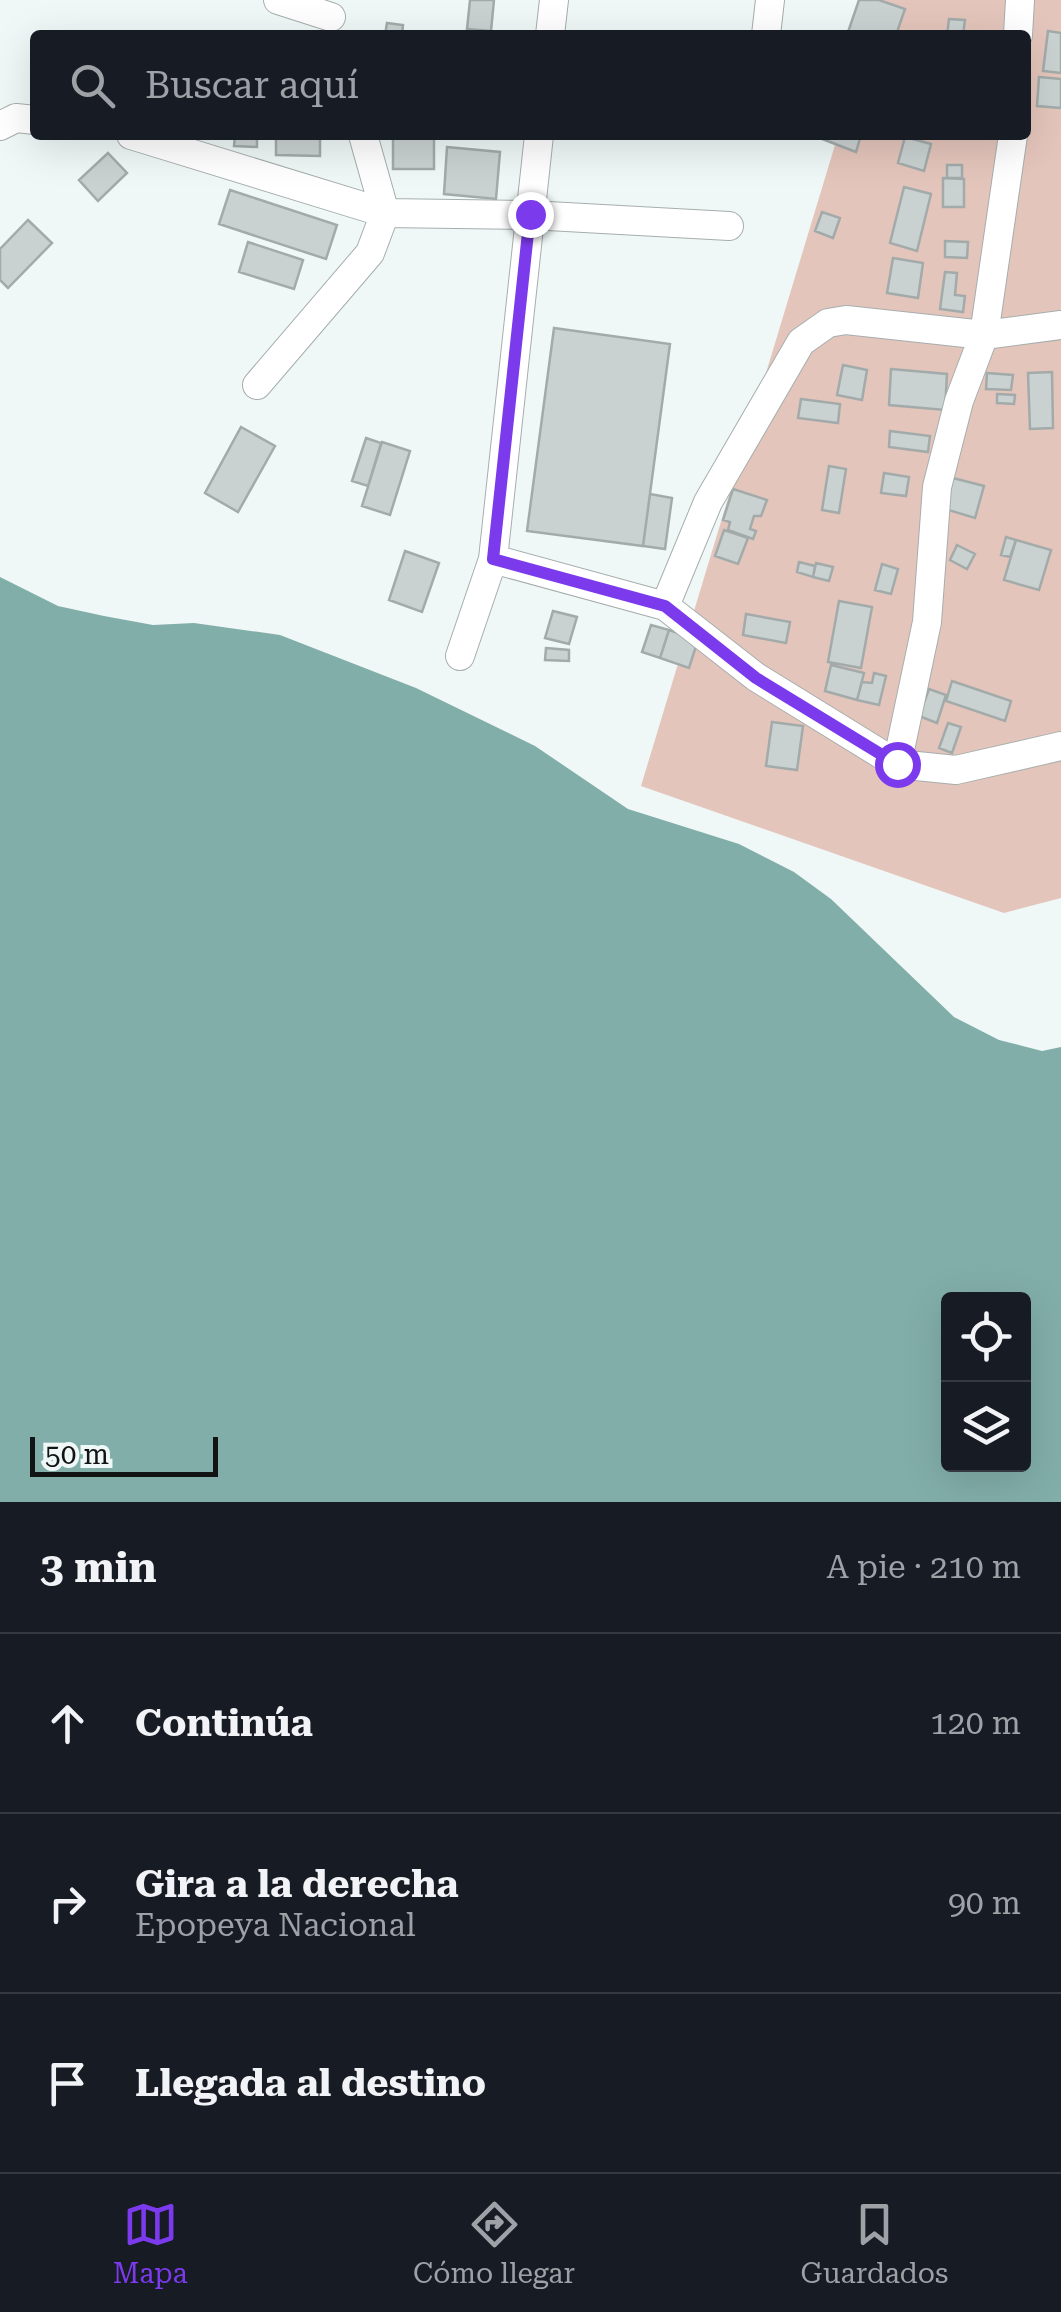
<!DOCTYPE html>
<html lang="es">
<meta charset="utf-8">
<style>
:root{--surface:#171b24;--page:#242831;--text:#f1f3f6;--muted:#9ea1a6;--line:#363941;--accent:#7c3aed}
body{margin:0;font-family:"Roboto Serif",serif;background:var(--page);color:var(--text)}
.controls{position:absolute;right:30px;bottom:30px;display:grid;overflow:hidden;border-radius:10px;box-shadow:0 10px 40px #0002}
.controls button{width:90px;height:90px;display:grid;place-items:center;padding:0;border:0;border-bottom:2px solid var(--line);background:var(--surface);color:var(--text);font:50px sans-serif}
.scale{position:absolute;left:30px;bottom:25px;width:188px;box-sizing:border-box;padding-left:10px;border:5px solid #111413;border-top:0;font-size:28px;line-height:35px;white-space:nowrap;color:#111413;-webkit-text-stroke:8px #eff8f7;paint-order:stroke}
.stop{position:absolute;width:30px;height:30px;margin:-22px;border:8px solid #7c3aed;border-radius:50%;background:#fff}
.stop.end{background:#7c3aed;border-color:#fff;box-shadow:0 2px 10px #0008}
.list{margin:0;padding:0;list-style:none}
h2{display:flex;justify-content:space-between;align-items:center;height:130px;margin:0;padding:0 40px;font-size:42px}
h2 small{font-size:32px;font-weight:400;color:var(--muted)}
.list li{display:grid;grid-template-columns:65px 1fr auto;gap:30px;align-items:center;box-sizing:border-box;height:180px;padding:0 40px;border-top:2px solid var(--line)}
.list b{display:block;font-size:38px;white-space:nowrap}
.list p{margin:0;font-size:32px;white-space:nowrap;color:var(--muted)}
.list em{font-size:32px;font-style:normal;color:var(--muted)}
.icon{flex:none;width:55px;height:55px;fill:none;stroke:currentColor;stroke-width:2;stroke-linecap:round;stroke-linejoin:round}
.map{position:relative;flex:none;width:1061px;height:1502px;overflow:hidden}
.search{position:absolute;background:var(--surface);box-shadow:0 10px 40px #0002;left:30px;right:30px;top:30px;height:110px;display:flex;align-items:center;gap:25px;box-sizing:border-box;padding:0 35px;border-radius:10px;color:var(--muted);font-size:38px}
.sheet{height:670px;background:var(--surface)}
nav{display:flex;justify-content:space-around;align-items:center;box-sizing:border-box;height:140px;border-top:2px solid var(--line);background:var(--surface);font-size:28px;color:var(--muted)}
nav a{display:grid;justify-items:center;gap:5px}
nav .on{color:var(--accent)}
.map>svg:first-child{display:block}
.green{fill:#e4c5bb}
.water{fill:#82aea9;fill-rule:evenodd}
.building{fill:#cad2d1;stroke:#a3abaa;stroke-width:2.5}
.lines{fill:none;stroke-linecap:round;stroke-linejoin:round}
.minor-casing{stroke:#a6aead;stroke-width:30}
.minor{stroke:#fff;stroke-width:28}
.route{stroke:#7c3aed;stroke-width:12}
</style>
<div class="map">
<svg width="1061" height="1502" viewBox="0 0 1061 1502">
<rect width="100%" height="100%" fill="#eff8f7"/>
<path class="green" d="M 879,0 L 1061,0 L 1061,898 L 1004,913 L 641,786 L 838,135 L 1026,135 L 1026,35 L 868,35 Z"/>
<path class="water" d="M 0,577 L 58,606 L 104,616 L 153,625 L 194,623 L 280,635 L 416,688 L 535,746 L 628,809 L 739,844 L 794,872 L 831,899 L 954,1017 L 999,1040 L 1042,1051 L 1061,1047 L 1061,1502 L 0,1502 ZM 948,1300 L 1024,1300 L 1024,1464 L 948,1464 Z"/>
<path class="building" d="M 470,0 L 494,0 L 491,31 L 467,29 Z
M 859,0 L 879,0 L 905,9 L 896,35 L 847,35 Z
M 949,19 L 965,20 L 963,35 L 947,35 Z
M 387,23 L 403,25 L 402,35 L 385,35 Z
M 1048,31 L 1061,33 L 1061,73 L 1043,71 Z
M 1039,77 L 1061,79 L 1061,108 L 1037,106 Z
M 235,135 L 257,135 L 257,147 L 234,146 Z
M 276,135 L 320,135 L 320,156 L 276,155 Z
M 393,135 L 434,135 L 434,169 L 393,169 Z
M 812,135 L 861,135 L 856,152 Z
M 905,137 L 931,144 L 924,171 L 898,163 Z
M 447,147 L 500,152 L 496,199 L 444,194 Z
M 108,153 L 127,173 L 98,201 L 79,180 Z
M 947,165 L 962,165 L 962,178 L 947,178 Z
M 943,178 L 964,179 L 964,207 L 943,207 Z
M 904,187 L 931,194 L 917,251 L 890,243 Z
M 230,190 L 337,225 L 326,259 L 219,224 Z
M 822,212 L 840,218 L 833,238 L 815,231 Z
M 28,220 L 52,243 L 8,288 L 0,280 L 0,249 Z
M 945,241 L 968,242 L 967,258 L 945,257 Z
M 248,242 L 303,260 L 294,289 L 239,272 Z
M 893,258 L 923,263 L 918,298 L 887,293 Z
M 945,272 L 957,273 L 955,295 L 965,296 L 963,312 L 940,309 Z
M 554,328 L 670,344 L 643,546 L 527,531 Z
M 843,365 L 867,370 L 862,400 L 837,395 Z
M 891,369 L 947,374 L 945,410 L 889,405 Z
M 1052,372 L 1053,428 L 1030,429 L 1028,373 Z
M 987,373 L 1013,375 L 1011,390 L 986,389 Z
M 997,394 L 1015,395 L 1014,404 L 997,403 Z
M 801,399 L 840,404 L 838,423 L 798,418 Z
M 241,427 L 275,446 L 238,512 L 205,493 Z
M 890,431 L 930,436 L 928,452 L 889,447 Z
M 366,438 L 381,443 L 368,486 L 352,481 Z
M 382,442 L 410,451 L 390,515 L 362,506 Z
M 829,466 L 846,469 L 839,513 L 822,510 Z
M 884,473 L 909,477 L 906,496 L 881,493 Z
M 953,478 L 984,486 L 975,518 L 945,509 Z
M 733,489 L 767,500 L 761,516 L 754,516 L 750,529 L 756,531 L 753,539 L 728,530 L 730,522 L 723,520 Z
M 650,494 L 672,498 L 665,549 L 643,546 Z
M 724,530 L 748,538 L 738,564 L 715,556 Z
M 1006,537 L 1016,540 L 1010,557 L 1001,555 Z
M 1016,540 L 1051,550 L 1039,590 L 1004,580 Z
M 957,545 L 975,554 L 967,569 L 950,560 Z
M 405,551 L 439,563 L 422,612 L 389,600 Z
M 799,562 L 815,566 L 813,577 L 797,572 Z
M 816,563 L 833,567 L 829,581 L 813,577 Z
M 882,564 L 898,569 L 891,594 L 875,590 Z
M 839,601 L 872,607 L 861,668 L 828,662 Z
M 553,611 L 577,617 L 569,644 L 545,638 Z
M 746,614 L 790,622 L 786,643 L 743,635 Z
M 651,625 L 669,630 L 660,658 L 642,652 Z
M 669,630 L 698,640 L 689,668 L 660,658 Z
M 546,648 L 569,650 L 569,661 L 545,660 Z
M 831,665 L 864,673 L 857,700 L 825,691 Z
M 874,673 L 886,676 L 879,705 L 857,700 L 862,682 L 872,683 Z
M 952,681 L 1011,701 L 1005,721 L 946,701 Z
M 929,689 L 946,695 L 937,723 L 919,716 Z
M 772,722 L 803,726 L 797,770 L 766,766 Z
M 948,723 L 961,727 L 952,753 L 939,748 Z"/>
<g class="lines">
<defs>
<path id="minor" d="M 278,0 L 331,17
M 550,35 L 554,0
M 766,35 L 770,0
M 1018,35 L 1020,0
M 0,126 L 16,118 L 35,120
M 131,135 L 385,213 L 530,215 L 729,226
M 257,385 L 370,253 L 385,213 L 363,135
M 493,559 L 665,606 L 756,677 L 897,764 L 956,770 L 1061,746
M 665,606 L 708,502 L 801,342 L 828,323 L 846,320 L 984,335 L 1061,325
M 460,656 L 493,559 L 539,135
M 897,764 L 927,622 L 937,487 L 959,401 L 984,335 L 1013,135"/>
</defs>
<use href="#minor" class="minor-casing"/>
<use href="#minor" class="minor"/>
</g>
<g class="lines">
<path class="route" d="M 530,214 L 493,559 L 665,606 L 756,678 L 897,764"/>
</g>
</svg>
<div class="controls">
<button><svg class="icon" aria-label="locate" viewBox="0 0 24 24"><circle cx="12" cy="12" r="6"/><path d="M12 2v4M12 18v4M2 12h4M18 12h4"/></svg></button>
<button><svg class="icon" aria-label="layers" viewBox="0 0 24 24"><path d="M12 4l9 5-9 5-9-5zM3 14l9 5 9-5"/></svg></button>
</div>
<div class="scale">50 m</div>
<div class="stop" style="left:897px;top:764px"></div>
<div class="stop end" style="left:530px;top:214px"></div>
<div class="search"><svg class="icon" aria-label="search" viewBox="0 0 24 24"><circle cx="10" cy="10" r="6"/><path d="M15 15l6 6"/></svg>Buscar aquí</div>
</div>
<section class="sheet">
<h2>3 min<small>A pie · 210 m</small></h2>
<ul class="list">
<li><svg class="icon" aria-label="ahead" viewBox="0 0 24 24"><path d="M12 20V5M6 11l6-6 6 6"/></svg><div><b>Continúa</b></div><em>120 m</em></li>
<li><svg class="icon" aria-label="right" viewBox="0 0 24 24"><path d="M7 20v-9h11M14 6l5 5-5 5"/></svg><div><b>Gira a la derecha</b><p>Epopeya Nacional</p></div><em>90 m</em></li>
<li><svg class="icon" aria-label="arrive" viewBox="0 0 24 24"><path d="M6 21V4h12l-3 4 3 4H6"/></svg><div><b>Llegada al destino</b></div></li>
</ul>
</section>
<nav>
<a class="on"><svg class="icon" aria-label="map" viewBox="0 0 24 24"><path d="M3 6l6-2 6 2 6-2v14l-6 2-6-2-6 2zM9 4v14M15 6v14"/></svg>Mapa</a>
<a><svg class="icon" aria-label="directions" viewBox="0 0 24 24"><path d="M12 3l9 9-9 9-9-9zM9 14v-3h6M13 9l2 2-2 2"/></svg>Cómo llegar</a>
<a><svg class="icon" aria-label="saved" viewBox="0 0 24 24"><path d="M7 4h10v16l-5-4-5 4z"/></svg>Guardados</a>
</nav>
